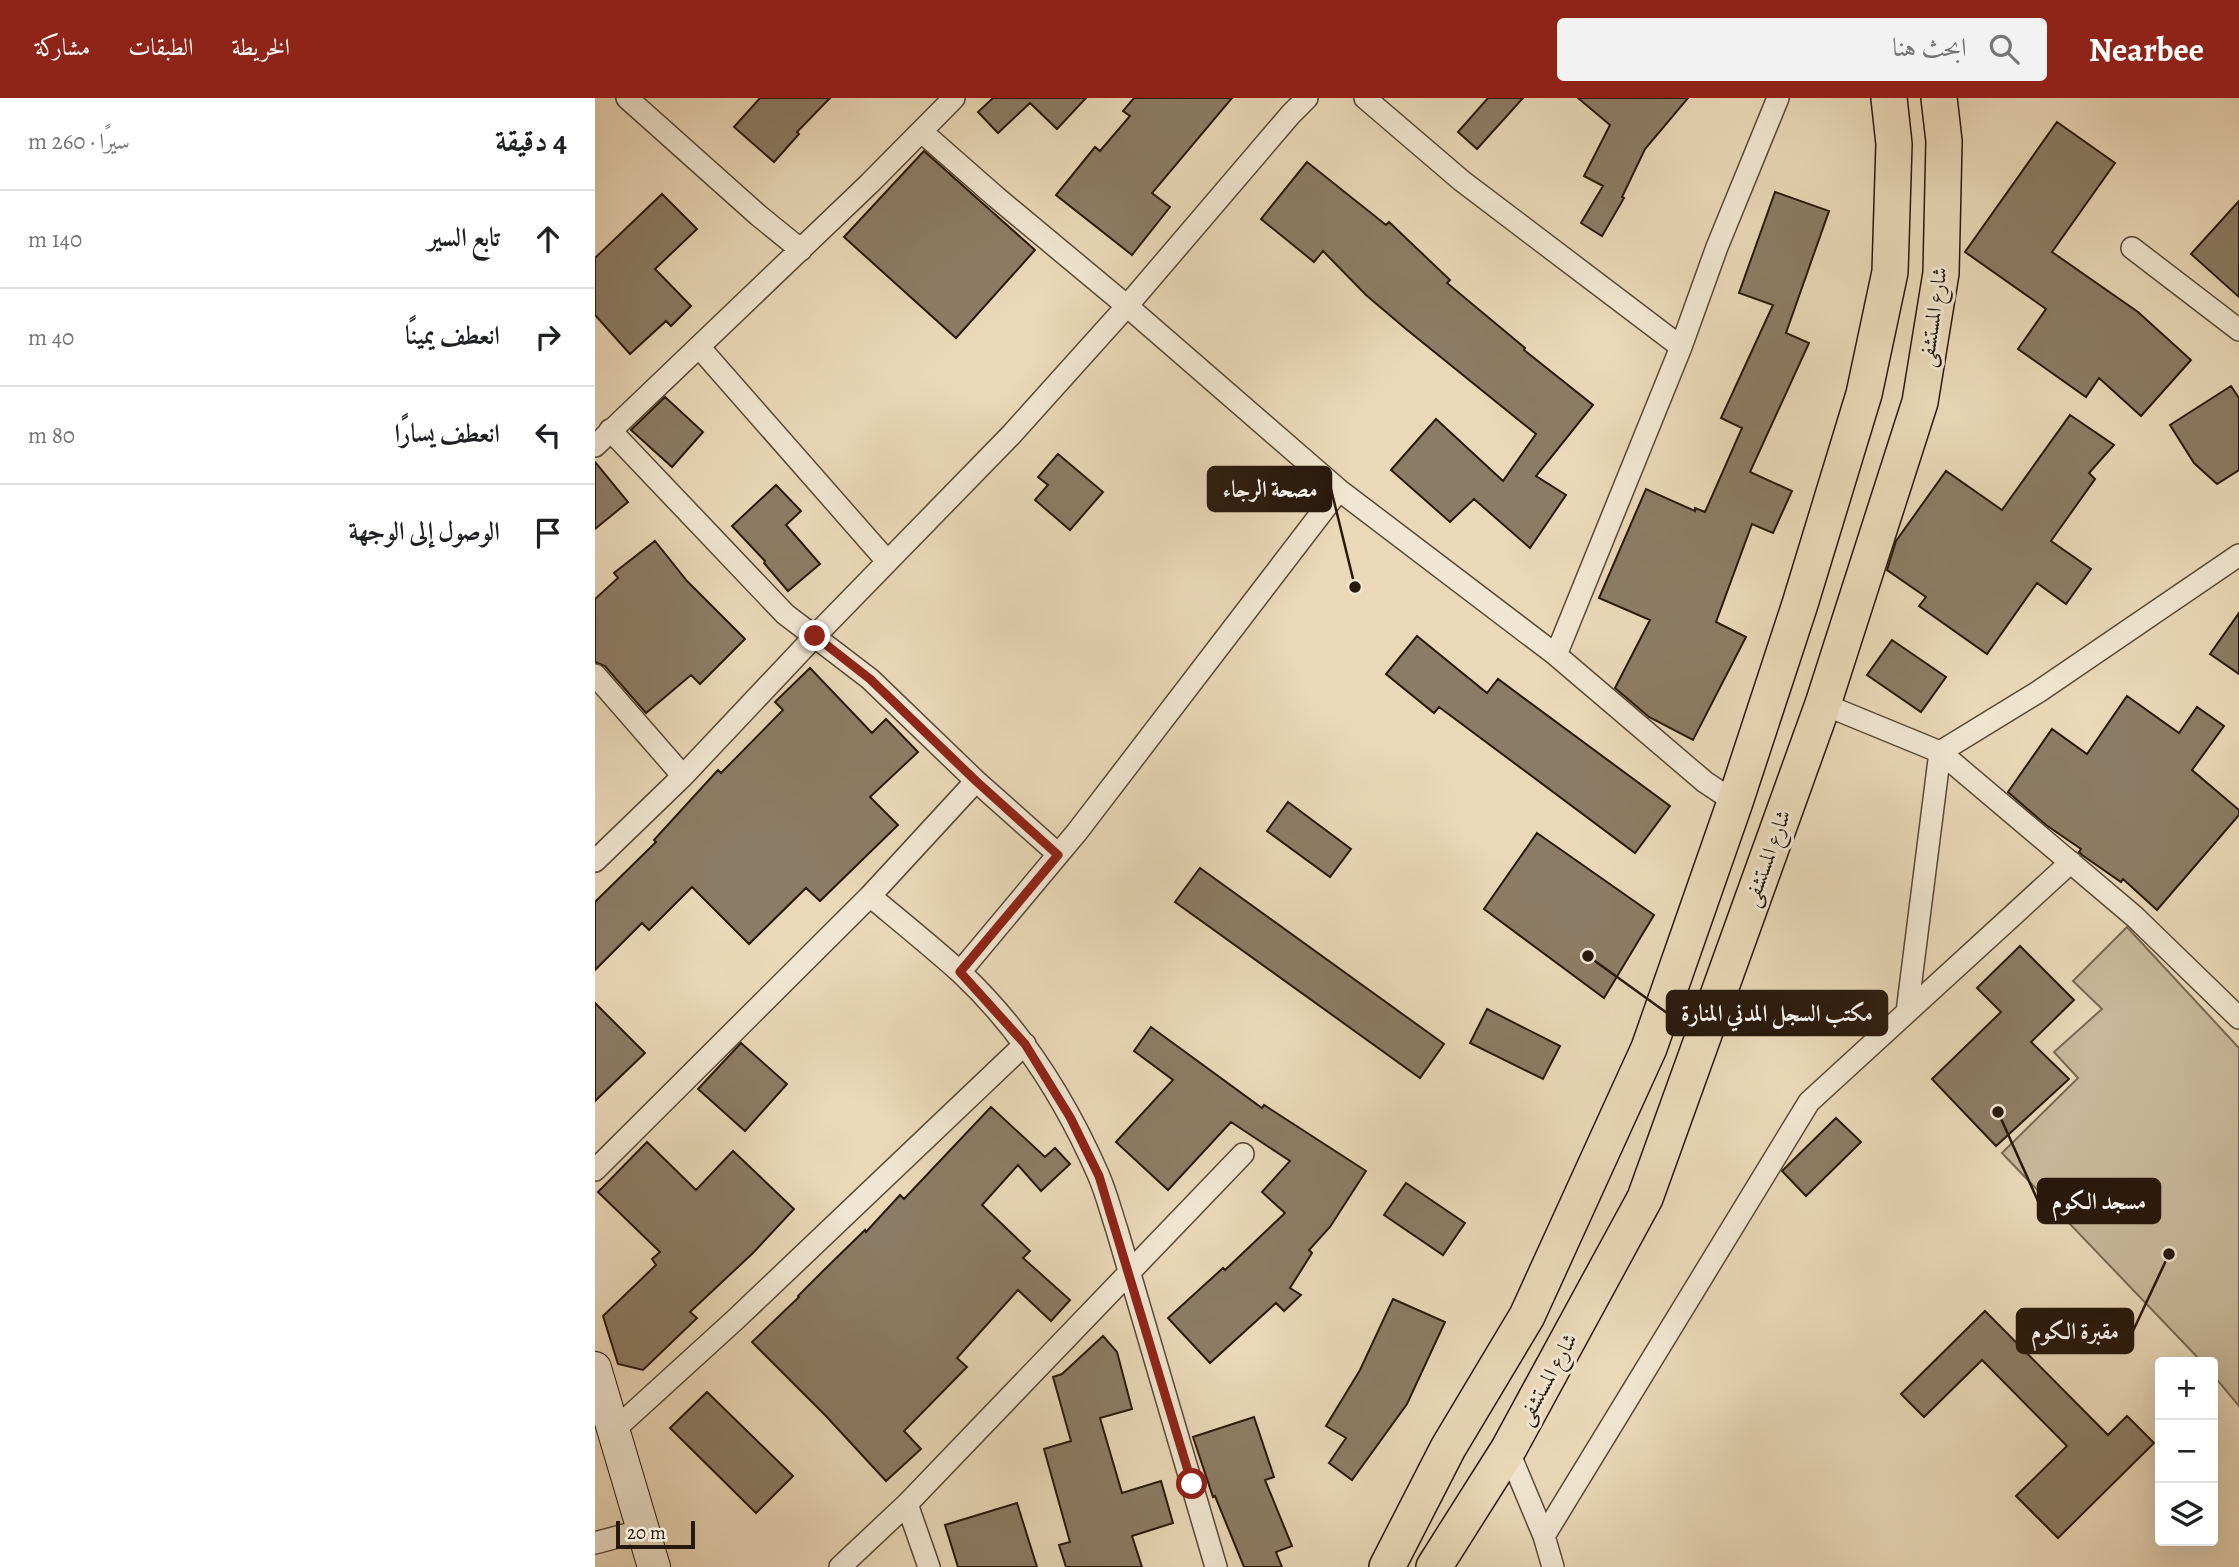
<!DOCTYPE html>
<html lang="ar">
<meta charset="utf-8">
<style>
:root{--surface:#fff;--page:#f2f2f2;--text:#202124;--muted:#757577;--line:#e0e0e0;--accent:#8f2418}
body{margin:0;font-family:Alegreya,Amiri,serif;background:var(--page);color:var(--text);direction:rtl}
.controls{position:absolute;right:21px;bottom:21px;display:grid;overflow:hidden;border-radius:7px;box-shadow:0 7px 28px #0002}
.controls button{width:63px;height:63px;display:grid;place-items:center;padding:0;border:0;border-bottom:2px solid var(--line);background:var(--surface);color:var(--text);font:35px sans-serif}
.scale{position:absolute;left:21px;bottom:18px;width:79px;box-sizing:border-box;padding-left:7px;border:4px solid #29190c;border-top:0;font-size:19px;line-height:24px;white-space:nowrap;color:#29190c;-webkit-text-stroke:5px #f1e6d1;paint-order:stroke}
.stop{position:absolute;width:21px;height:21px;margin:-16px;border:5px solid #8f2418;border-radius:50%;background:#fff}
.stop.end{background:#8f2418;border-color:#fff;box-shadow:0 2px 7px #0008}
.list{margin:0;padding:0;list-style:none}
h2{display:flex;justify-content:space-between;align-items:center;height:91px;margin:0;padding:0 28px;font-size:30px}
h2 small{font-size:23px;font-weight:400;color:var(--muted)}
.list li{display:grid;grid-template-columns:46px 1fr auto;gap:21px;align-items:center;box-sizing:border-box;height:98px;padding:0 28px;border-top:2px solid var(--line)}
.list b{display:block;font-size:26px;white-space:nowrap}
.list em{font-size:23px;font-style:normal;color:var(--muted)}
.icon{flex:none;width:38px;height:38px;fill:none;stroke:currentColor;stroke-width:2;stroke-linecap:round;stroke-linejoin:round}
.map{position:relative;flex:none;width:1644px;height:1469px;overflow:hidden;direction:ltr}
header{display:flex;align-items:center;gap:42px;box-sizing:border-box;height:98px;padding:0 35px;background:var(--accent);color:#fff}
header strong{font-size:33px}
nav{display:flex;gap:38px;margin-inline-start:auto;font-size:24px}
.search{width:490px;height:63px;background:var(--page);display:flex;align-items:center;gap:18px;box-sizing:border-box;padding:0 24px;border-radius:7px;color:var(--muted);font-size:26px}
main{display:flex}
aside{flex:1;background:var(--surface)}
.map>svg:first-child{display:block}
.green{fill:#c9b89b;stroke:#796854;stroke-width:2}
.building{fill:#8d7c65;stroke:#29190c;stroke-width:2}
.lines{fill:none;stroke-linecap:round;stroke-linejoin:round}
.street-casing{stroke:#594937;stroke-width:24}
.secondary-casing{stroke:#29190c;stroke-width:34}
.primary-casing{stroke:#29190c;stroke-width:38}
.street{stroke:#f1e6d1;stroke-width:21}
.secondary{stroke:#f1e6d1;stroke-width:32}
.primary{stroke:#ead8b8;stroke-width:35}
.route{stroke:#8f2418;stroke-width:9}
.labels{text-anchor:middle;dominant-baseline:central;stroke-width:6;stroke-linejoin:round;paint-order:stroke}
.street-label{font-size:21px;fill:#29190c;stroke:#f1e6d1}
.leader{fill:none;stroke:#29190c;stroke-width:2.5}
.callout-dot{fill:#29190c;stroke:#f1e6d1;stroke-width:2.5}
.callout{fill:#29190c;stroke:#29190c;stroke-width:2.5}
.callout-label{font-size:23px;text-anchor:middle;font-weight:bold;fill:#fff}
</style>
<header>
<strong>Nearbee</strong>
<div class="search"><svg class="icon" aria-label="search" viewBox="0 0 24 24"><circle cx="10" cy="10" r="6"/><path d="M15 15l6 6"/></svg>ابحث هنا</div>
<nav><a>الخريطة</a><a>الطبقات</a><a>مشاركة</a></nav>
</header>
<main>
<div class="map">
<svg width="1644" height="1469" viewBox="0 0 1644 1469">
<rect width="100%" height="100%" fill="#ead8b8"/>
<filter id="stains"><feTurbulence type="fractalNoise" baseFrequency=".00286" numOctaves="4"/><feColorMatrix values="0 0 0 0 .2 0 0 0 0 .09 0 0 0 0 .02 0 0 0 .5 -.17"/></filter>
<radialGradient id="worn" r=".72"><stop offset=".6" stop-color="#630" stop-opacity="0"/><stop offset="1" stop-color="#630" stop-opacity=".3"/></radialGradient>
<path class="green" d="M 1532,829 L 1644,950 L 1644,1308 L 1618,1277 L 1618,1264 L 1607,1264 L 1407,1055 L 1483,980 L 1459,954 L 1507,911 L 1478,883 Z"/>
<path class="building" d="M 165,0 L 235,0 L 202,34 L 204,36 L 179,64 L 139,29 Z
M 398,0 L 491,0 L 462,31 L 435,5 L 403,35 L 383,14 Z
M 539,0 L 637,0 L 557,95 L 575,109 L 537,157 L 461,97 L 500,49 L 505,53 L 535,18 L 528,13 Z
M 893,0 L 928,0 L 882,51 L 863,34 Z
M 983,0 L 1093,0 L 1050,51 L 1027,99 L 1029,100 L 1007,138 L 986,125 L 1008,88 L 989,78 L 1015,27 Z
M 1462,24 L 1520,65 L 1457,154 L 1543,214 L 1596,262 L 1546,318 L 1504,280 L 1491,299 L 1423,251 L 1451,211 L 1370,154 Z
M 329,53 L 440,152 L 361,240 L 249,139 Z
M 712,64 L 791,127 L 794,124 L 855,182 L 852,185 L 930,250 L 929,252 L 998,307 L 941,378 L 971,397 L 935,450 L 879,401 L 855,424 L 796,372 L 841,321 L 908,383 L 941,336 L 811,231 L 771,197 L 728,153 L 719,164 L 666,121 Z
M 1180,94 L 1234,113 L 1191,235 L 1214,245 L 1155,374 L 1197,393 L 1178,435 L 1157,426 L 1121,524 L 1151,539 L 1098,642 L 1054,619 L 1020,590 L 1055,522 L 1004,500 L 1051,391 L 1100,413 L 1100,410 L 1110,414 L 1147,330 L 1126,320 L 1178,207 L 1144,195 Z
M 67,96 L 102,131 L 60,171 L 96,208 L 76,228 L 71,223 L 35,256 L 0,217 L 0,160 Z
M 1644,103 L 1644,199 L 1596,156 Z
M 1636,288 L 1644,300 L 1644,372 L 1622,386 L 1599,365 L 1575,327 Z
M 70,299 L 108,334 L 77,369 L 36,332 Z
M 1475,317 L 1519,347 L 1494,375 L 1500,381 L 1456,443 L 1496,471 L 1471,506 L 1442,485 L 1392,556 L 1324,508 L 1331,499 L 1292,472 L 1301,443 L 1351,373 L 1407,412 Z
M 463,356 L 508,394 L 475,432 L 440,402 L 453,387 L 443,379 Z
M 0,364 L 33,404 L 0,431 Z
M 181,387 L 206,413 L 191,427 L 225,466 L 193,493 L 169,465 L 170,463 L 137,428 Z
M 60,443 L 92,483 L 150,541 L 105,586 L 96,577 L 51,615 L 10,568 L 0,564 L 0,501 L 23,480 L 19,475 Z
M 1644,515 L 1644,576 L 1615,556 Z
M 822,538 L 892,595 L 903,581 L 1075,708 L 1040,755 L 844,609 L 839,615 L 791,576 Z
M 1297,542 L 1351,579 L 1326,614 L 1272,577 Z
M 215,570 L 277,635 L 291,621 L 323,654 L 275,699 L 303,727 L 225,803 L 211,790 L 154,846 L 97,789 L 54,832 L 47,825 L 0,872 L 0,804 L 61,744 L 59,742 L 123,672 L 126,675 L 188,612 L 180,604 Z
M 1532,598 L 1584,635 L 1602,609 L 1629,628 L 1597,672 L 1644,712 L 1644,717 L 1562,812 L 1528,781 L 1526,784 L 1487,757 L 1484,754 L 1486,751 L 1451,727 L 1413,694 L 1457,631 L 1492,656 Z
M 693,704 L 756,751 L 735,779 L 672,733 Z
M 942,735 L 1059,817 L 1009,900 L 889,811 Z
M 605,770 L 849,946 L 825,980 L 580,804 Z
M 1425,848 L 1479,902 L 1436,944 L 1474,981 L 1401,1048 L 1337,981 L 1406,914 L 1382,890 Z
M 0,905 L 50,955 L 0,1003 Z
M 892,911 L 965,948 L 948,981 L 875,945 Z
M 556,929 L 667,1010 L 669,1007 L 771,1073 L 735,1129 L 714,1152 L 717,1155 L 695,1190 L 706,1197 L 689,1213 L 681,1205 L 615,1265 L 573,1220 L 628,1170 L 630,1172 L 690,1115 L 667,1094 L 695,1063 L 636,1024 L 573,1092 L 521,1044 L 578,982 L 539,953 Z
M 146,945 L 192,986 L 150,1033 L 103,991 Z
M 396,1009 L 450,1059 L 460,1050 L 475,1066 L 446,1093 L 423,1067 L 387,1107 L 435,1153 L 428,1160 L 475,1202 L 456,1223 L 423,1192 L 362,1260 L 372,1269 L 309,1333 L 326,1351 L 291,1383 L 230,1317 L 157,1244 L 204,1199 L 203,1198 L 228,1173 L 270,1132 L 271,1134 L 305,1097 L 309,1101 Z
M 1241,1020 L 1266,1044 L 1211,1098 L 1187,1073 Z
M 52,1044 L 101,1092 L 138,1053 L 199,1111 L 158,1155 L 95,1214 L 102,1220 L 48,1272 L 23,1266 L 8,1218 L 61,1167 L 57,1161 L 65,1154 L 3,1094 Z
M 811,1085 L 870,1125 L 848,1157 L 789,1117 Z
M 798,1201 L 850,1224 L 812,1306 L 757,1382 L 734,1365 L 751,1340 L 731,1328 L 765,1272 Z
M 1390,1213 L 1513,1337 L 1532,1318 L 1559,1345 L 1463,1440 L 1421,1398 L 1472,1348 L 1387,1262 L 1329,1319 L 1306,1296 Z
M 508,1238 L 522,1254 L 537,1311 L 505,1320 L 527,1395 L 566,1383 L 578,1425 L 537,1438 L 547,1469 L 471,1469 L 464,1447 L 475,1444 L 449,1351 L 476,1343 L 458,1279 L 467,1276 Z
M 112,1294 L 198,1378 L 161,1415 L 75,1330 Z
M 659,1319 L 679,1379 L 670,1382 L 697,1448 L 681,1454 L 687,1469 L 649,1469 L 620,1398 L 618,1399 L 598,1339 Z
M 422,1405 L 442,1469 L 363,1469 L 350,1427 Z"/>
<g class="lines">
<defs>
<path id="street" d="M 32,0 L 163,117 L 206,152
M 770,0 L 867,83 L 1086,249
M 327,34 L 401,99 L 532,208 L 744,392 L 961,557 L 1110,684 L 1140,704
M 1537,150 L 1644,232
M 104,249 L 292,463
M 15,332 L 190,516 L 275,581 L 381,683 L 463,756
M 0,348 L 275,85 L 359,0
M 961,557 L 1086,249 L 1122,149 L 1183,0
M 0,577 L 88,678
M 1228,606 L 1345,654 L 1540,819 L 1644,920
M 0,763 L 88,678 L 220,538 L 416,337 L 532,208 L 696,16 L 712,0
M 275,798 C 305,823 336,848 365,874 C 425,930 470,1001 503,1076 C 511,1094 516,1114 522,1132 L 621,1469
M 365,874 L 482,734 L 744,392
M 1312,914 L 1345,654 L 1443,594 L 1644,457
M 0,1072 L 275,798 L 381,683
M 18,1333 L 141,1221 L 430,946
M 913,1352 L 949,1438 L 958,1469
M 312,1406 L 334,1469
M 949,1438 L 1214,1004 L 1476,764
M 0,1445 L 48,1432
M 245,1469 L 312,1406 L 648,1056"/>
<path id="secondary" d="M 0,1270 L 59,1469"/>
<path id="primary" d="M 792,1469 L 853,1350 L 932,1218 L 1054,950 L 1140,704 L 1205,506 L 1269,296 L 1295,174 L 1299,46 L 1294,0
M 839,1469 L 913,1352 L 1050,1100 L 1228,606 L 1325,304 L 1346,175 L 1349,43 L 1344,0"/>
</defs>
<use href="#street" class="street-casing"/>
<use href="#secondary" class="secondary-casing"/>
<use href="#primary" class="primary-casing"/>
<use href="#street" class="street"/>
<use href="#secondary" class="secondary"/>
<use href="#primary" class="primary"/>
</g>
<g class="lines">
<path class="route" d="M 220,538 L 275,581 L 381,683 L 463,757 L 365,874 L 430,946 L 475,1019 L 504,1078 L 597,1386"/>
</g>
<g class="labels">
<g class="street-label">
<text transform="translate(1338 219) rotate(-82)">شارع المستشفى</text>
<text transform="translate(1172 760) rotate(-70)">شارع المستشفى</text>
<text transform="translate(952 1281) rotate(-61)">شارع المستشفى</text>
</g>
</g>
<path class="leader" d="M760 489L736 391M993 858L1072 915M1403 1014L1443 1103M1574 1156L1538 1233"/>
<g class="callout-dot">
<circle cx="760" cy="489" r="7"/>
<circle cx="993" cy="858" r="7"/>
<circle cx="1403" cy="1014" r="7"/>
<circle cx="1574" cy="1156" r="7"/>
</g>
<g class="callout">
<rect x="613" y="369" width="123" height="44" rx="7"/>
<rect x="1072" y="893" width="220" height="44" rx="7"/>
<rect x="1443" y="1081" width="122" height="44" rx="7"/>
<rect x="1422" y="1211" width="116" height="44" rx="7"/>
</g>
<g class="callout-label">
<text x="675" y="399">مصحة الرجاء</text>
<text x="1182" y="923">مكتب السجل المدني المنارة</text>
<text x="1504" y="1111">مسجد الكوم</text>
<text x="1480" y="1241">مقبرة الكوم</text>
</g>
<rect width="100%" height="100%" filter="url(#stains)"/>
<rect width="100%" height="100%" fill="url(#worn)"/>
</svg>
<div class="controls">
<button>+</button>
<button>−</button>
<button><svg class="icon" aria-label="layers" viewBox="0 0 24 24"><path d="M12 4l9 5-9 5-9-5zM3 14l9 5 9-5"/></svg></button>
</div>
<div class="scale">20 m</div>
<div class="stop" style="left:597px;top:1386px"></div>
<div class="stop end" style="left:220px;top:538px"></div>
</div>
<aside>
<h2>4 دقيقة<small>سيرًا · 260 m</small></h2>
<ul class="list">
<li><svg class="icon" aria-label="ahead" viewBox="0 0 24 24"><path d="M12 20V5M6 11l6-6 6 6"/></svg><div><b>تابع السير</b></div><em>140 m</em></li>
<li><svg class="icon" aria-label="right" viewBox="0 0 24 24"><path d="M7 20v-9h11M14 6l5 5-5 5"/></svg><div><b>انعطف يمينًا</b></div><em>40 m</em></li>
<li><svg class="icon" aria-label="left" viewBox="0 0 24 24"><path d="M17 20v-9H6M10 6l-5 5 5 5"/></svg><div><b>انعطف يسارًا</b></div><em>80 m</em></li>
<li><svg class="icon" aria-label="arrive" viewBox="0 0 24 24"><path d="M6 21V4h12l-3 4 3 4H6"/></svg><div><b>الوصول إلى الوجهة</b></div></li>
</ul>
</aside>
</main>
